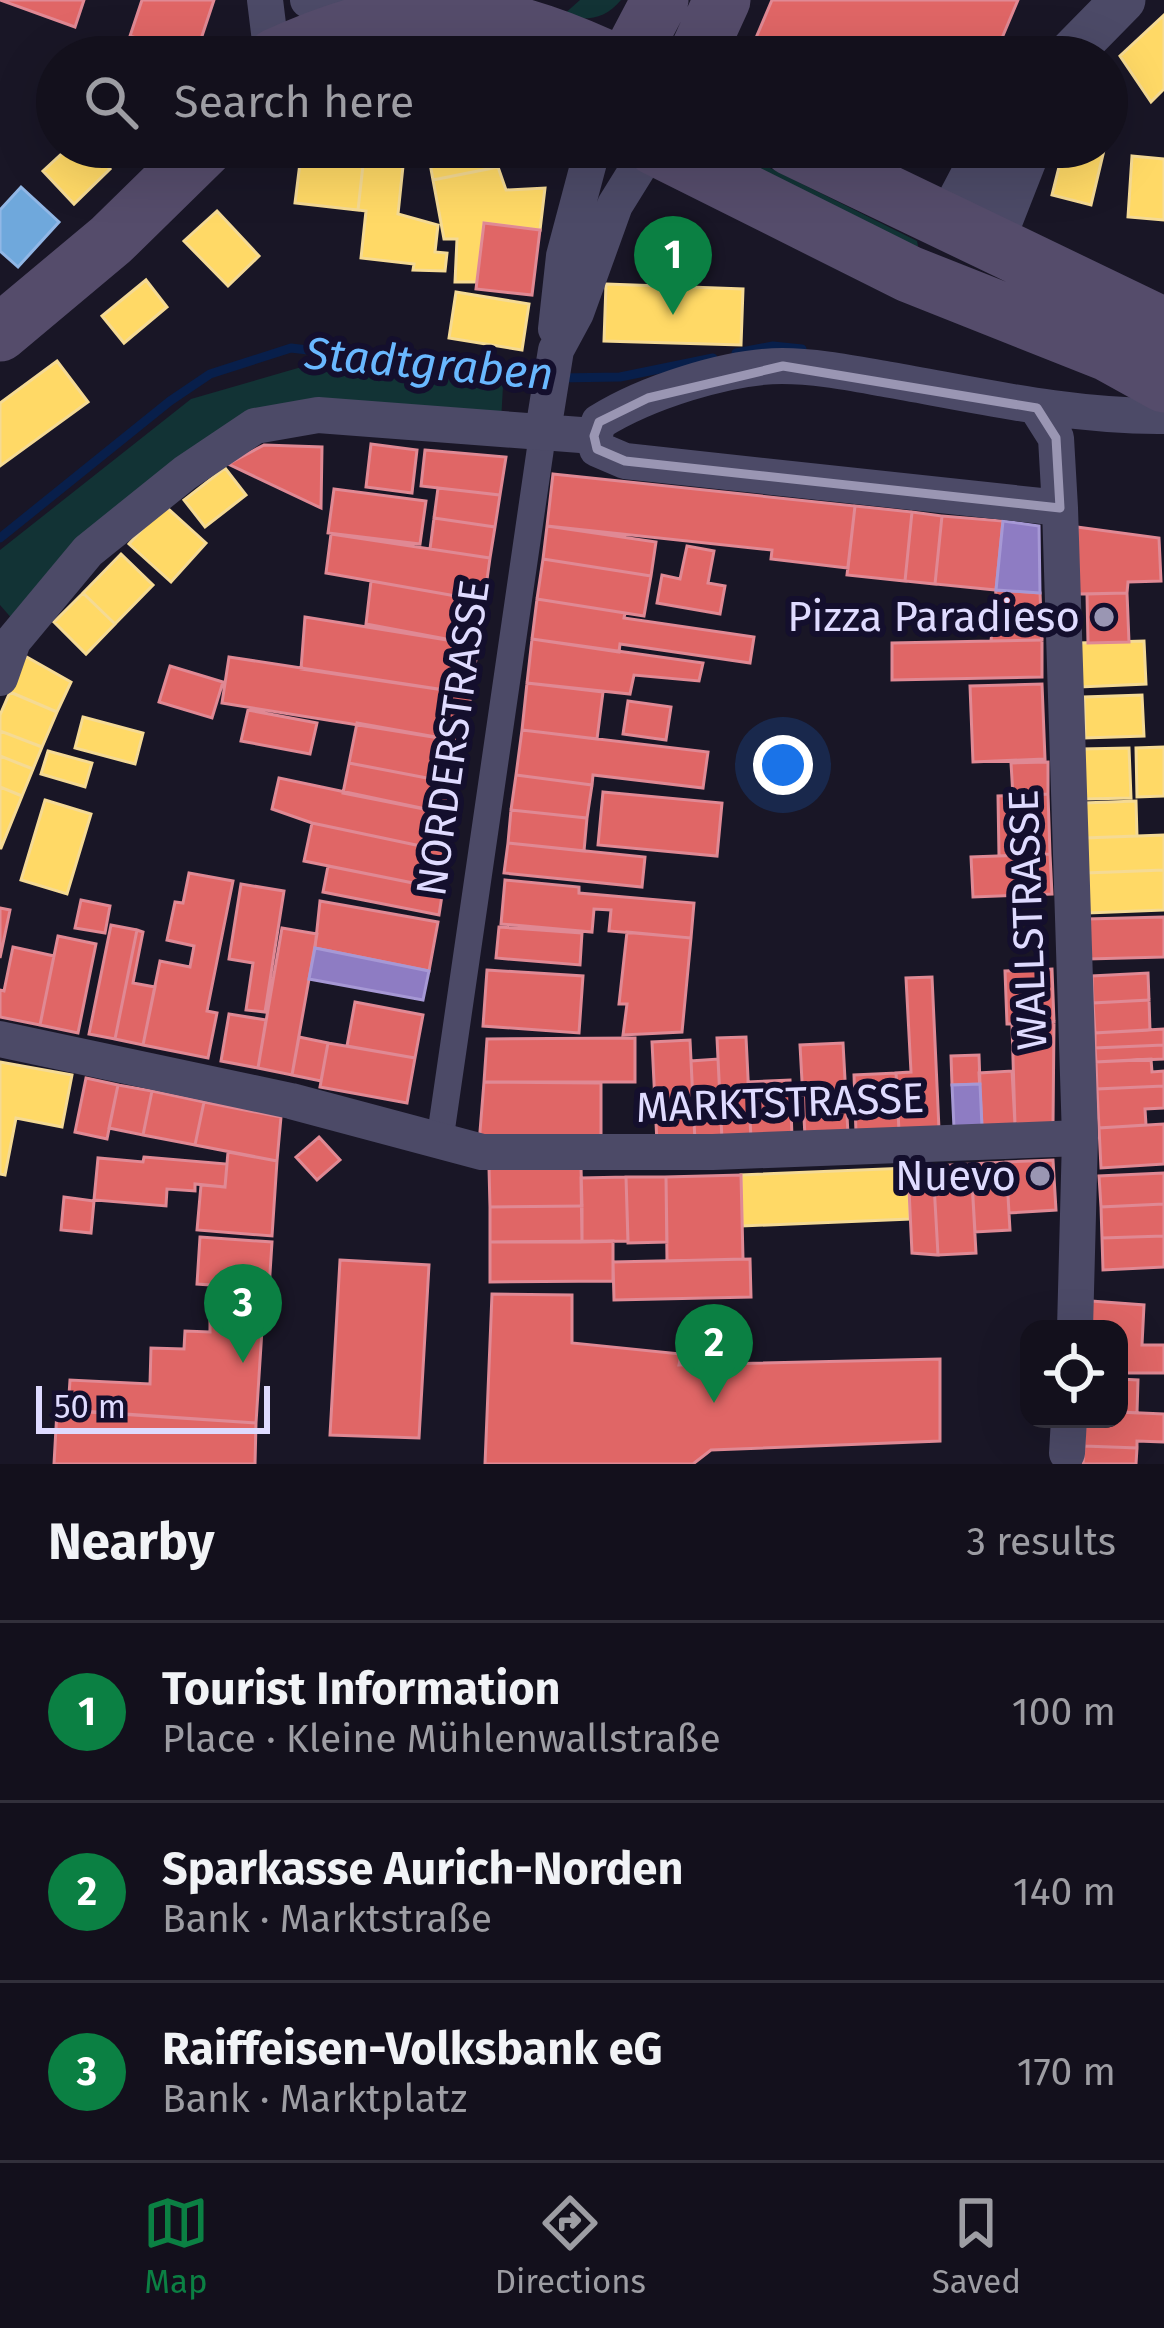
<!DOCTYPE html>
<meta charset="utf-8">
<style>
:root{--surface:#13101c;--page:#201e29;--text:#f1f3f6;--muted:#9d9da3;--line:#32303b;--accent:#0b8043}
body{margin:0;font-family:"Fira Sans",sans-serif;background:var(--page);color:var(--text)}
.controls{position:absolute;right:36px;bottom:36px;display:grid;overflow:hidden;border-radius:24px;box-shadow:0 12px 48px #0002}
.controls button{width:108px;height:108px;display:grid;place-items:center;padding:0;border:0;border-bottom:3px solid var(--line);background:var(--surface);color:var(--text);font:60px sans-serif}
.scale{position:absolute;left:36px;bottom:30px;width:234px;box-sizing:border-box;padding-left:12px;border:6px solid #dfdbff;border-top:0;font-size:33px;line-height:42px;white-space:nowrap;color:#dfdbff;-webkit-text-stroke:9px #140f2d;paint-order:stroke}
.you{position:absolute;left:783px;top:765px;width:42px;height:42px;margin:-30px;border:9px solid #fff;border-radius:50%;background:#1a73e8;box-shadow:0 0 0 18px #1a73e833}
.badge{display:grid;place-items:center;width:78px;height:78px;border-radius:50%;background:var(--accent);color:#fff;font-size:39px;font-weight:700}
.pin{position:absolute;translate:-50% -99px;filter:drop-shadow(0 3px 6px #0008)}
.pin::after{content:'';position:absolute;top:63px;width:42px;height:36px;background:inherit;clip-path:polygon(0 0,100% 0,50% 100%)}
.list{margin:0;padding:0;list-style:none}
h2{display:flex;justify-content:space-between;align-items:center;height:156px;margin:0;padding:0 48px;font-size:51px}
h2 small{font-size:39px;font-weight:400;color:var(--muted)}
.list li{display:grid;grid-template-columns:78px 1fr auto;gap:36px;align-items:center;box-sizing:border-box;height:180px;padding:0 48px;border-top:3px solid var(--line)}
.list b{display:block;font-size:45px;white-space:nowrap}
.list p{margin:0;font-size:39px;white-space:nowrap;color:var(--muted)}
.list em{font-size:39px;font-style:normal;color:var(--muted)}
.icon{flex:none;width:66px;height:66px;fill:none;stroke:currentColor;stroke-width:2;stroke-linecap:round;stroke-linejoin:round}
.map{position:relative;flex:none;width:1164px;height:1464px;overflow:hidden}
.search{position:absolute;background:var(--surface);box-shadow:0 12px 48px #0002;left:36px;right:36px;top:36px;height:132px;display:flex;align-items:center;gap:30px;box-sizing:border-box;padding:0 42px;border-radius:66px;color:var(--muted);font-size:45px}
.sheet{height:696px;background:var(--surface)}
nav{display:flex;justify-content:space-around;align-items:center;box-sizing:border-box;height:168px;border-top:3px solid var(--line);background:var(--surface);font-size:33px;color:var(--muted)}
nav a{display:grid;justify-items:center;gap:6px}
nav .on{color:var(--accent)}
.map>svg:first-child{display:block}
.green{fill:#123335}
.homes{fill:#ffd966;stroke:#f5da94;stroke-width:3}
.shops{fill:#e06666;stroke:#e08994;stroke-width:3}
.offices{fill:#8e7cc3;stroke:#a698d5;stroke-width:3}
.schools{fill:#6fa8dc;stroke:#91b7e6;stroke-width:3}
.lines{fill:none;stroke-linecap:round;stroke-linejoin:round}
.stream{stroke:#081f4b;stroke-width:9}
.pedestrian{stroke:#4c4a67;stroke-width:27}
.minor{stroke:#4c4a67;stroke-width:36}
.tertiary{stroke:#4c4a67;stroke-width:45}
.primary{stroke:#554c6b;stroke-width:57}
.marked{fill:none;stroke:#9a96b3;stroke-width:9;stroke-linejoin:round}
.poi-dot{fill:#9a96b3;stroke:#140f2d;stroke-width:4.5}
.labels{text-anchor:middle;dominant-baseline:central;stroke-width:12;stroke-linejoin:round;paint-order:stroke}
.poi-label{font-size:42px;fill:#dfdbff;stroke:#140f2d;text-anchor:end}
.street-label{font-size:42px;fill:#dfdbff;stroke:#140f2d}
.water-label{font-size:45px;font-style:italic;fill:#69b8ff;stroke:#140f2d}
</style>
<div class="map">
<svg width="1164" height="1464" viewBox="0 0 1164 1464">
<rect width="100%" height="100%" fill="#191626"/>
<path class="green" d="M 580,0 L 621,0 C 604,20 587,21 562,16 Z
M 734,150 L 917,241 L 918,246 L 914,250 L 725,167 Z
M 298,368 L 504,368 L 501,422 L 302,403 L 14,621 L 0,605 L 0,550 L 191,399 Z"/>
<path class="homes" d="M 1164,15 L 1164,89 L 1151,102 L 1120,56 Z
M 69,147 L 88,147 L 110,169 L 74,204 L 43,171 Z
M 302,147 L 365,147 L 358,210 L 295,203 Z
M 365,147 L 405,147 L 398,214 L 438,225 L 435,252 L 447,253 L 445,271 L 413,270 L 414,264 L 361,258 L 366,211 L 358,210 Z
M 427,147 L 495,147 L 498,167 L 433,180 Z
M 1064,147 L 1104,150 L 1091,205 L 1052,195 Z
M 1132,156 L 1164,159 L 1164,220 L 1128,217 Z
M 498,167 L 506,190 L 545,188 L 540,230 L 484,223 L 477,282 L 455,282 L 457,239 L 444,239 L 433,180 Z
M 217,211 L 259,256 L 228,286 L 184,241 Z
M 146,280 L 167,307 L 124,343 L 102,316 Z
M 606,284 L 743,289 L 741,345 L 604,341 Z
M 456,292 L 529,304 L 522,350 L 449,338 Z
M 57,361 L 88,402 L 0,466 L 0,403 Z
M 225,468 L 246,495 L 205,527 L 184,500 Z
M 164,505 L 206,543 L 171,582 L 129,544 Z
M 121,554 L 153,585 L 115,624 L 83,593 Z
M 83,593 L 115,624 L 86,654 L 54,622 Z
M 1144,641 L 1146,684 L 1080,687 L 1079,643 Z
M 25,656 L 71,682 L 57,712 L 10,692 Z
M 10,692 L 57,712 L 42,747 L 0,731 L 0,715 Z
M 1142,695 L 1144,736 L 1085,738 L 1084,697 Z
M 83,717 L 143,733 L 135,764 L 75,748 Z
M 0,731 L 42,747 L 33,769 L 0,756 Z
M 1164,747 L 1164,796 L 1137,797 L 1136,748 Z
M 1129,748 L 1131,798 L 1084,799 L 1082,749 Z
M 48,751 L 92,763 L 85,787 L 41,774 Z
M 0,756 L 33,769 L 22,796 L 0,787 Z
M 0,787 L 22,796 L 1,848 L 0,848 Z
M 45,800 L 91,814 L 67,894 L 21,880 Z
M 1136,801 L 1137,836 L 1085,838 L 1084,803 Z
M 1164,835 L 1164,870 L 1086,873 L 1085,838 Z
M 1164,870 L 1164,910 L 1088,913 L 1086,873 Z
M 0,1062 L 72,1075 L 62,1127 L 16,1118 L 5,1175 L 0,1174 Z
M 908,1168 L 910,1219 L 742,1226 L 741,1175 Z"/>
<path class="shops" d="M 0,0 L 84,0 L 75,27 Z
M 142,0 L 214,0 L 195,57 L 130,36 Z
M 772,0 L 1018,0 L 994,57 L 761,57 L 750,52 Z
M 484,223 L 540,230 L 532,295 L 476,289 Z
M 371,444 L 417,450 L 412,493 L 366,487 Z
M 264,445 L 322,447 L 321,508 L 228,464 Z
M 425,450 L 506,457 L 500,495 L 421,486 Z
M 553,474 L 855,506 L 848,568 L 771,559 L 772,550 L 547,526 Z
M 438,488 L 500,495 L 495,527 L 434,518 Z
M 334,489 L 426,501 L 420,544 L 328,533 Z
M 855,506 L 912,512 L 905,581 L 847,575 Z
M 912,512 L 942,516 L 935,584 L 905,581 Z
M 942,516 L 1003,521 L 996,590 L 935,584 Z
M 434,518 L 495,527 L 490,558 L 430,549 Z
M 547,526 L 656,542 L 651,576 L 543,559 Z
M 1077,527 L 1159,538 L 1161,581 L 1128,582 L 1127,593 L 1078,594 Z
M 331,534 L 490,558 L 484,601 L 326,573 Z
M 687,546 L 714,551 L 708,583 L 725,586 L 720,614 L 657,603 L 662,575 L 680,579 Z
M 543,559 L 651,576 L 644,616 L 537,599 Z
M 371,581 L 484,601 L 478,645 L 366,624 Z
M 996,590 L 1040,593 L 1042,640 L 991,641 Z
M 1127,593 L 1129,642 L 1088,643 L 1087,594 Z
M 537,599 L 625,613 L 624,618 L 754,637 L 750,663 L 620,644 L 619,652 L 532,639 Z
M 305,617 L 478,645 L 471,694 L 301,669 Z
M 532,639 L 703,663 L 699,681 L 634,675 L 630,694 L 527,683 Z
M 1042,640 L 1042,677 L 892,680 L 892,643 Z
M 229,657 L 471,694 L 464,742 L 222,703 Z
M 170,666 L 223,682 L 212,718 L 159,702 Z
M 527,683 L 603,692 L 597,739 L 522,730 Z
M 1042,684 L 1045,759 L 973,762 L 970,686 Z
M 628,701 L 671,707 L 666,740 L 623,734 Z
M 248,710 L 317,723 L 310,754 L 241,741 Z
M 357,723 L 464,742 L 458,784 L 349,763 Z
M 522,730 L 708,752 L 703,788 L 593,775 L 592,785 L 516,775 Z
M 1048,762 L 1048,794 L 1013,796 L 1011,763 Z
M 349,763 L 458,784 L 454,815 L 343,793 Z
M 516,775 L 592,785 L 587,818 L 511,810 Z
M 279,778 L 454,815 L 449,852 L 312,823 L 272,809 Z
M 603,792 L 722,803 L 717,856 L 598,845 Z
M 1048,794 L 1050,854 L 999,856 L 998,796 Z
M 511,810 L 587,818 L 584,851 L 508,843 Z
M 312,823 L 449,852 L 443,889 L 304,861 Z
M 508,843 L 645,857 L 642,887 L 504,873 Z
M 1050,854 L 1052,894 L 973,897 L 971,857 Z
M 328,866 L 443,889 L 439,915 L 323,892 Z
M 189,873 L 233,881 L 207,1011 L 217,1013 L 208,1058 L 143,1045 L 160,961 L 190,967 L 194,946 L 167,940 L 175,902 L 183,903 Z
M 505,880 L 579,887 L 579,893 L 694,903 L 691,938 L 609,931 L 611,910 L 594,909 L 592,932 L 501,924 Z
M 241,884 L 284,891 L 265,1012 L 246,1010 L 253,963 L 229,959 Z
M 81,900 L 110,906 L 105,933 L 75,928 Z
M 320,901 L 438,922 L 429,971 L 315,948 Z
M 0,908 L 10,910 L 0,958 Z
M 1164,917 L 1164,957 L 1088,959 L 1087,919 Z
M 111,925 L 137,930 L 115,1039 L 89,1034 Z
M 499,927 L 582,933 L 580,965 L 496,958 Z
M 282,928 L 317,934 L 292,1075 L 258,1068 Z
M 137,930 L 143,932 L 133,983 L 155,987 L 143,1045 L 115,1039 Z
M 627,932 L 691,938 L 682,1032 L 623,1035 L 627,1004 L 619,1004 Z
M 58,936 L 96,944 L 78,1033 L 40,1025 Z
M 13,947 L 54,956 L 40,1025 L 0,1017 L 0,990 L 4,991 Z
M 1052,969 L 1054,1022 L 1007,1024 L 1005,971 Z
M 487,970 L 583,976 L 579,1033 L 483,1026 Z
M 1148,973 L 1149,1000 L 1093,1003 L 1092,976 Z
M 932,977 L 939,1129 L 899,1131 L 896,1073 L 911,1072 L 906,978 Z
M 1149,1000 L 1150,1030 L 1095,1033 L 1093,1003 Z
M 355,1002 L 423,1015 L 415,1058 L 347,1046 Z
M 229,1014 L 266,1020 L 258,1068 L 221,1061 Z
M 1054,1022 L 1053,1124 L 1015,1125 L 1012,1025 Z
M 1164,1029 L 1164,1045 L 1095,1048 L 1095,1033 Z
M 299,1037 L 328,1043 L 321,1081 L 292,1075 Z
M 746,1037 L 751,1139 L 722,1140 L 717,1038 Z
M 635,1038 L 635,1082 L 484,1082 L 487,1039 Z
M 690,1040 L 695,1141 L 657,1143 L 652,1042 Z
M 328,1043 L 415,1058 L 407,1103 L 320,1087 Z
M 843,1043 L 848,1134 L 805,1136 L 800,1045 Z
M 1164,1045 L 1164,1059 L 1096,1062 L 1095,1048 Z
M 979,1055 L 980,1084 L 952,1085 L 951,1056 Z
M 718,1059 L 722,1140 L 695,1141 L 691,1061 Z
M 1151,1059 L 1152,1072 L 1164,1071 L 1164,1086 L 1097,1089 L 1096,1062 Z
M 1012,1071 L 1015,1125 L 982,1127 L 979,1073 Z
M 896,1073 L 899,1131 L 856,1133 L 854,1075 Z
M 86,1078 L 118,1085 L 107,1139 L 75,1132 Z
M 790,1080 L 792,1137 L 751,1139 L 748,1082 Z
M 484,1082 L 601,1083 L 601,1144 L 479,1144 Z
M 118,1085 L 152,1091 L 143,1135 L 109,1128 Z
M 1164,1086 L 1164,1108 L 1145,1109 L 1146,1125 L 1099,1128 L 1097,1089 Z
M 152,1091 L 204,1102 L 195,1145 L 143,1135 Z
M 204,1102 L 281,1117 L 277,1161 L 195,1145 Z
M 1164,1124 L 1164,1164 L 1101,1168 L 1099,1128 Z
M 319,1137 L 340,1160 L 317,1180 L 296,1157 Z
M 228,1152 L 277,1161 L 272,1236 L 197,1230 L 201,1185 L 225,1187 Z
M 144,1157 L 227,1164 L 225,1187 L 195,1184 L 195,1191 L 167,1189 L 166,1206 L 94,1200 L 98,1158 L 143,1162 Z
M 1053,1160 L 1056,1210 L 1009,1213 L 1006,1162 Z
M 1006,1162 L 1010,1230 L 975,1232 L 971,1164 Z
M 971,1164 L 976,1253 L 938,1255 L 933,1166 Z
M 933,1166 L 938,1255 L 912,1253 L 908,1168 Z
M 581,1167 L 582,1206 L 490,1207 L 489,1168 Z
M 1164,1173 L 1164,1204 L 1101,1207 L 1099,1176 Z
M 741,1175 L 743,1259 L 667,1261 L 666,1177 Z
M 626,1177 L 628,1241 L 582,1242 L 581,1178 Z
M 626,1177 L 666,1177 L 667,1242 L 628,1243 Z
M 64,1197 L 94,1201 L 91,1233 L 61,1230 Z
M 1164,1204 L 1164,1236 L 1102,1238 L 1101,1207 Z
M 582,1206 L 582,1242 L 490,1242 L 490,1207 Z
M 1164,1236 L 1164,1267 L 1103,1270 L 1102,1238 Z
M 200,1237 L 272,1242 L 269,1289 L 197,1284 Z
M 613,1241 L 613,1281 L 490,1282 L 490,1242 Z
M 750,1259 L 751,1297 L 614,1300 L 613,1262 Z
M 340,1260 L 429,1265 L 419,1438 L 330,1435 Z
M 492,1294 L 572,1295 L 572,1343 L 681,1354 L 679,1365 L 940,1359 L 940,1441 L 711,1450 L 693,1464 L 485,1464 Z
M 1091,1301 L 1144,1305 L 1142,1345 L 1164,1345 L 1164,1373 L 1119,1373 L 1119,1329 L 1089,1329 Z
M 210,1312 L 263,1314 L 256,1423 L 68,1410 L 70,1380 L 150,1384 L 151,1348 L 184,1349 L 185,1331 L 210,1332 Z
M 1119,1379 L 1138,1380 L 1137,1413 L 1119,1412 Z
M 57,1410 L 256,1423 L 255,1464 L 54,1464 Z
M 1119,1412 L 1164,1414 L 1164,1442 L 1137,1441 L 1137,1448 L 1084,1446 L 1085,1419 L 1119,1419 Z
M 1084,1446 L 1137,1448 L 1136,1464 L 1083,1464 Z"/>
<path class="offices" d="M 1003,521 L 1039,526 L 1040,593 L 996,590 Z
M 315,948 L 429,971 L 423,1000 L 309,979 Z
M 980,1084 L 982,1127 L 954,1128 L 952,1085 Z"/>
<path class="schools" d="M 21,187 L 59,222 L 18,267 L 0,251 L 0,210 Z"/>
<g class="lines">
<path class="stream" d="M 736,353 L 773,346 L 802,349
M 558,378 L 620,377 L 713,358
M 0,538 L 170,401 L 210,374 L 291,348 L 541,378"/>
<path class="pedestrian" d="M 440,1139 L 543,431"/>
<path class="minor" d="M 265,0 L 272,57
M 308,0 L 348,13
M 556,329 L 564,256 L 593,147
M 543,431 L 556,350 L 576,313 L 615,205 L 651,147
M 594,436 L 599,422 C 645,393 728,366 782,366 C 818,366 856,374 891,380 C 982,396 1071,417 1164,416
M 594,436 L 597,449 L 625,461 L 1060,508 L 1056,438 L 1037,408
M 1060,508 L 1080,1138 L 1075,1329
M 0,678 L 13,641 L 88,551 L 185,473 L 255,426 L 318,415 L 594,436
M 0,1039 L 291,1101 L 482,1152 L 713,1152 L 1080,1138
M 1067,1453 L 1069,1419"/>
<path class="tertiary" d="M 1067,57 L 1123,0
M 947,225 L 988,147
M 991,244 L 1029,147"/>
<path class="primary" d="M 275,57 C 399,0 476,0 603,57
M 387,57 L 424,57
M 630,57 L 660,0
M 696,57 L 722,0
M 655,147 L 909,274 L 1108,353 L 1164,384
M 791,147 L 1164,326
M 0,333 L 111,240 L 206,147"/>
</g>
<path class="marked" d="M 783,366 L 1037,408 L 1056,438 L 1060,508 L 625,461 L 597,449 L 594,436 L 599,422 L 648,398 Z"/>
<g class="poi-dot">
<circle cx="1104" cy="617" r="12"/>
<circle cx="1040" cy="1176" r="12"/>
</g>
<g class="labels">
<g class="poi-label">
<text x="1080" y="617">Pizza Paradieso</text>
<text x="1016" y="1176">Nuevo</text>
</g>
<g class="street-label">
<text transform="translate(453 738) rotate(-82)">NORDERSTRASSE</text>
<text transform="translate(1028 920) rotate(-92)">WALLSTRASSE</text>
<text transform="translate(780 1103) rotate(-2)">MARKTSTRASSE</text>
</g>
<g class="water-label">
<text transform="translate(429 364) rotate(5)">Stadtgraben</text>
</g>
</g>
</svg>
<div class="controls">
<button><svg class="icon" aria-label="locate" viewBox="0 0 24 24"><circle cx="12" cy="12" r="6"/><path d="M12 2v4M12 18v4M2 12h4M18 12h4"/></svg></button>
</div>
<div class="scale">50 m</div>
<div class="you"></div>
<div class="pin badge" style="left:673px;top:315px">1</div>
<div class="pin badge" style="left:714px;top:1403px">2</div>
<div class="pin badge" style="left:243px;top:1363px">3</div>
<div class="search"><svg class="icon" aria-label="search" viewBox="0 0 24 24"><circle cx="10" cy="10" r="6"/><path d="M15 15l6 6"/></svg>Search here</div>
</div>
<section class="sheet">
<h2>Nearby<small>3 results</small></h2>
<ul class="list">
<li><span class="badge">1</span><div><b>Tourist Information</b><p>Place · Kleine Mühlenwallstraße</p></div><em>100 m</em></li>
<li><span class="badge">2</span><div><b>Sparkasse Aurich-Norden</b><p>Bank · Marktstraße</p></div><em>140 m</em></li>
<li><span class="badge">3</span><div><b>Raiffeisen-Volksbank eG</b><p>Bank · Marktplatz</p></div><em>170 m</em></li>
</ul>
</section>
<nav>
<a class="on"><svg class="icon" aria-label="map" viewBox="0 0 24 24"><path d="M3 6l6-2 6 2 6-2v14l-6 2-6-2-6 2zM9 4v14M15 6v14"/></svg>Map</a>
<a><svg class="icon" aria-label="directions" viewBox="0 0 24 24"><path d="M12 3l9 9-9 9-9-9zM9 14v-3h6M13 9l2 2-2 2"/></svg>Directions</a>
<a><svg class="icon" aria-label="saved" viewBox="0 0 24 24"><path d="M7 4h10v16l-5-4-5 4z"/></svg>Saved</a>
</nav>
